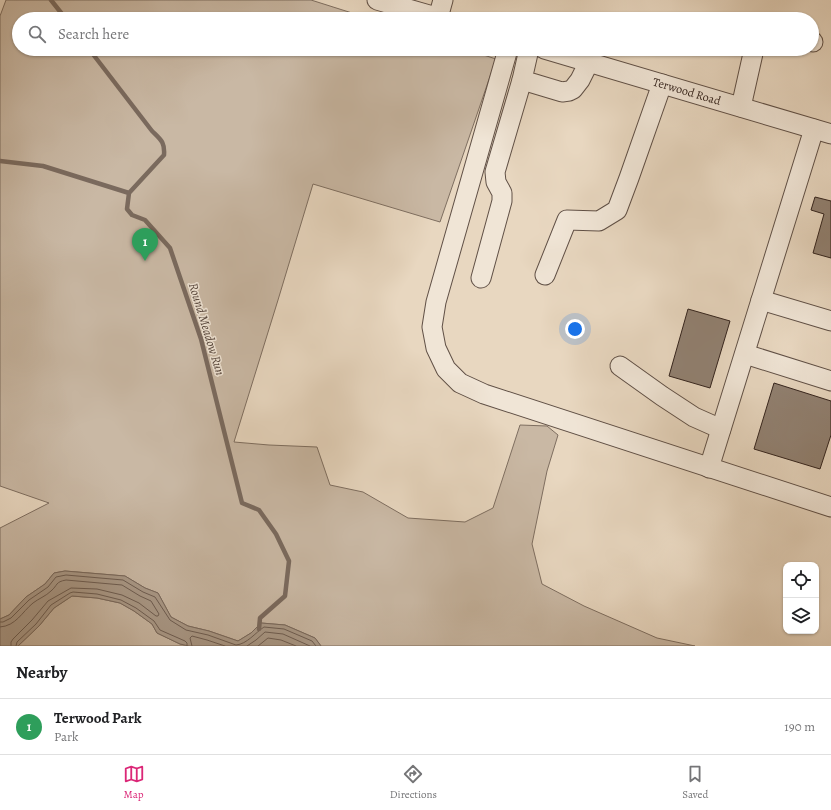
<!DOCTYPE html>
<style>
:root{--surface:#fff;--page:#f2f2f2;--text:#202124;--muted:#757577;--line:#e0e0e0;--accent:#db2777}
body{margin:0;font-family:Alegreya,serif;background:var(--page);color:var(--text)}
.controls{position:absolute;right:12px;bottom:12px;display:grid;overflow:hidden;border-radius:8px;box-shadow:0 1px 3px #0004}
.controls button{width:36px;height:36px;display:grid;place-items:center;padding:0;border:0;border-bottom:1px solid var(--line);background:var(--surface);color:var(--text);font:20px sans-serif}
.you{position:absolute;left:575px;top:329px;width:14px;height:14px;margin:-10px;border:3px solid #fff;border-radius:50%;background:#1a73e8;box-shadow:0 0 0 6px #1a73e833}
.badge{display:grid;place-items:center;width:26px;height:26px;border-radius:50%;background:var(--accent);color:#fff;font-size:13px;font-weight:700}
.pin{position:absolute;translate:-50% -33px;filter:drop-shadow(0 1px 2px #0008)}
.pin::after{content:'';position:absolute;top:21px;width:14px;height:12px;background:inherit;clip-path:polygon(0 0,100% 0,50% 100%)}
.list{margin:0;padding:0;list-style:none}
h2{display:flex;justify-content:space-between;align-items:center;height:52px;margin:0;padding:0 16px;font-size:17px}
h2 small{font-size:13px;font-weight:400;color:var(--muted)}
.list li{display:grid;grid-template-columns:26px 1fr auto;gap:12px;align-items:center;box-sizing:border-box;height:56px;padding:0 16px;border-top:1px solid var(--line)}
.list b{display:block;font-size:15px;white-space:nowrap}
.list p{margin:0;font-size:13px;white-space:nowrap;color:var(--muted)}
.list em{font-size:13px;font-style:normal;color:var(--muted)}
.icon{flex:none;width:22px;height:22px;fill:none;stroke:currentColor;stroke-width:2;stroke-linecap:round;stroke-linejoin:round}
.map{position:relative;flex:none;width:831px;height:646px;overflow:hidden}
.search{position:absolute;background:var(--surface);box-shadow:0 1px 3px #0004;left:12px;right:12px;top:12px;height:44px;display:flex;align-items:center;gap:10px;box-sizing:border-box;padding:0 14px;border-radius:22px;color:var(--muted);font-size:15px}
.sheet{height:108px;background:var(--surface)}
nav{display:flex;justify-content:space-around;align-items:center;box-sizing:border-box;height:56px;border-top:1px solid var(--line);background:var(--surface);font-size:11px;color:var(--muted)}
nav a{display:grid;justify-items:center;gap:2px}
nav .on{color:var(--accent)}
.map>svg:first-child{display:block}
.green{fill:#c9b8a4;stroke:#7e6e60}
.water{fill:#aa9a89;stroke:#7a6a5e}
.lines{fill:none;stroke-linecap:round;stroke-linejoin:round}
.shore{stroke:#6e5e53;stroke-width:1}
.stream{stroke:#7a6a5e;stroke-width:4.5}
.building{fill:#918172;stroke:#33231d}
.minor-casing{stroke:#605046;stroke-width:21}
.minor{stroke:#f0e5d6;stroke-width:19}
.labels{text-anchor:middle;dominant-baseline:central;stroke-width:3;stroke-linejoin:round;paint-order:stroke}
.street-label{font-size:12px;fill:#33231d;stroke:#f0e5d6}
.water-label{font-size:13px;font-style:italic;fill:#57473d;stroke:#f0e5d6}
</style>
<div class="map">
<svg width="831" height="646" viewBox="0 0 831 646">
<rect width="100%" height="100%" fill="#e8d7c0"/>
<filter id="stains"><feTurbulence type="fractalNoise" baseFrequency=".005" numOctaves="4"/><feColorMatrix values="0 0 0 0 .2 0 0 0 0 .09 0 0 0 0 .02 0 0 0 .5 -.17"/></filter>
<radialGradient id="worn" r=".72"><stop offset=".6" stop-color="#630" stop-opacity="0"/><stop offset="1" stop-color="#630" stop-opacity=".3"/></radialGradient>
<path class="green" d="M 6,0 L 311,0 L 371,19 L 19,19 L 19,49 L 465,49 L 496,59 L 440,222 L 313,184 L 278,300 L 234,442 L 269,445 L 317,447 L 330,485 L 363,492 L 408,518 L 465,522 L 493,508 L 520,425 L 547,426 L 558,435 L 547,471 L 532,544 L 542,584 L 584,606 L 657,638 L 695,646 L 321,646 L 315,638 L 285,625 L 261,623 L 251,633 L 238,641 L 209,631 L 188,626 L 171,617 L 158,593 L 145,588 L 125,576 L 65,571 L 54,573 L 45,584 L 26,597 L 9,615 L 0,619 L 0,528 L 49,503 L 0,486 L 0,16 Z
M 72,596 L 97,598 L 120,603 L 134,611 L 152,624 L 157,633 L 180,644 L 189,646 L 18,646 L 39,626 L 54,608 Z"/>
<path class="water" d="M 65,571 L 125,576 L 145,588 L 158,593 L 171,617 L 188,626 L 209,631 L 238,641 L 251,633 L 261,623 L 285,625 L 315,638 L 321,646 L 189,646 L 180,644 L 157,633 L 152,624 L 134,611 L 120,603 L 97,598 L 72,596 L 54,608 L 39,626 L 18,646 L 0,646 L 0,619 L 9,615 L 26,597 L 45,584 L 54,573 Z"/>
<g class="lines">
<path class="shore" d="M 0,622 L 3,622 L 11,618 L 29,600 L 48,587 L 56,577 L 66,575 L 123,580 L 143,592 L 155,597 L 170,620 L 186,630 L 208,635 L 236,645 C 247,644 255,633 264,627 L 284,629 L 312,641 L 316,646
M 0,627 C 16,626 22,612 33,603 C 38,599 46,596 51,591 C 58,585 55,582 66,580 L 122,585 L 140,596 L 151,601 L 159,614 L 158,616 L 156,616 L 139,603 L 122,595 L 97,589 L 71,588 L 48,601 L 32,620 L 13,639 L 11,642 L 11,646
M 16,646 L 17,642 L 36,624 L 51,605 L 70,593 L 73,592 L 97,594 L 121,600 L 136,608 L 154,621 L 160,630 L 185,641 L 187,643 L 187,646
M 192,646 L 190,638 L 192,636 L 207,640 L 225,646
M 247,646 L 256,640 L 265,632 L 283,634 L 310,646
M 258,646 L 268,638 L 281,640 L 296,646"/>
<path class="stream" d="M 51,0 L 66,19
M 89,49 L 152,131 C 161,140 165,142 164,155 L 129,193 L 127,209 L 132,215 L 145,220 L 170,248 L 201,339 L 242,503 L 259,510 L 276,534 L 289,561 L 285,596 L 260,618 L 259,629
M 0,161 L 43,166 L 129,193"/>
</g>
<path class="building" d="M 815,197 L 831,201 L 831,258 L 813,253 L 824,214 L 811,210 Z
M 688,309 L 730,321 L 710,388 L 669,376 Z
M 774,383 L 831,401 L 831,435 L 820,469 L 754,449 Z"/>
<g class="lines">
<defs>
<g id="minor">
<path d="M 377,0 L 443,19"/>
<path d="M 438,18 L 443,0"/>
<path d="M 812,41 L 813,42"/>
<path d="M 508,49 L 436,302 L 432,327 L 436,348 L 446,369 L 460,383 L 484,394 L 831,507"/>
<path d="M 529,49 L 522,80 L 562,92 L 569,91 L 573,89 L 580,80 L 589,62"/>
<path id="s1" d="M 544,49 L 831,134"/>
<path d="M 741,107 L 754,49"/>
<path d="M 545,275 L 567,220 L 599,221 L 617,210 L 629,178 L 662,84"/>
<path d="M 481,278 L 502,201 L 502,193 L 496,182 L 495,172 L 522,80"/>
<path d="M 761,300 L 831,321"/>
<path d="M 745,354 L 831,381"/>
<path d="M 620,366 L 662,396 L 694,417 L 721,429"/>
<path d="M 709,468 L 814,129"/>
</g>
</defs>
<use href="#minor" class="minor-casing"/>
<use href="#minor" class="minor"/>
</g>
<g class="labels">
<g class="street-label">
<text stroke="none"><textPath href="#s1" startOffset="149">Terwood Road</textPath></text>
</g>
<g class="water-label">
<text transform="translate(207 329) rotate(73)">Round Meadow Run</text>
</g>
</g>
<rect width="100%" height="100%" filter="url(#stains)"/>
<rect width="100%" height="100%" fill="url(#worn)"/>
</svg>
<div class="controls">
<button><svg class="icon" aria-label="locate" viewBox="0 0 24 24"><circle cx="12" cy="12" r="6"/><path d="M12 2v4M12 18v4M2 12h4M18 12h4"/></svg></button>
<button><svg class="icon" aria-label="layers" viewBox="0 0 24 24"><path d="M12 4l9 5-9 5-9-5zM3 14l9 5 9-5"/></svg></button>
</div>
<div class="you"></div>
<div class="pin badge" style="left:145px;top:261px;background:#2e9e5b">1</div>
<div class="search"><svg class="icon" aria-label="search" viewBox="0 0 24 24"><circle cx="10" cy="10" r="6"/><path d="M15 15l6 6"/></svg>Search here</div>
</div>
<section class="sheet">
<h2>Nearby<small></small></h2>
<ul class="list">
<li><span class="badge" style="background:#2e9e5b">1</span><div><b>Terwood Park</b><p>Park</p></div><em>190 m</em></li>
</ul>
</section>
<nav>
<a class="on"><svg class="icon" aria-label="map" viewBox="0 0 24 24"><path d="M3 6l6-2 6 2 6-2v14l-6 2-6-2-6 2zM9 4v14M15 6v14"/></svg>Map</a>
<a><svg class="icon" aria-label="directions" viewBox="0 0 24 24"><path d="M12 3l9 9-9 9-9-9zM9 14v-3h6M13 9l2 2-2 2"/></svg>Directions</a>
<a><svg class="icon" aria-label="saved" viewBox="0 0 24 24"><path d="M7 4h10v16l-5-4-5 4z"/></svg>Saved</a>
</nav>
